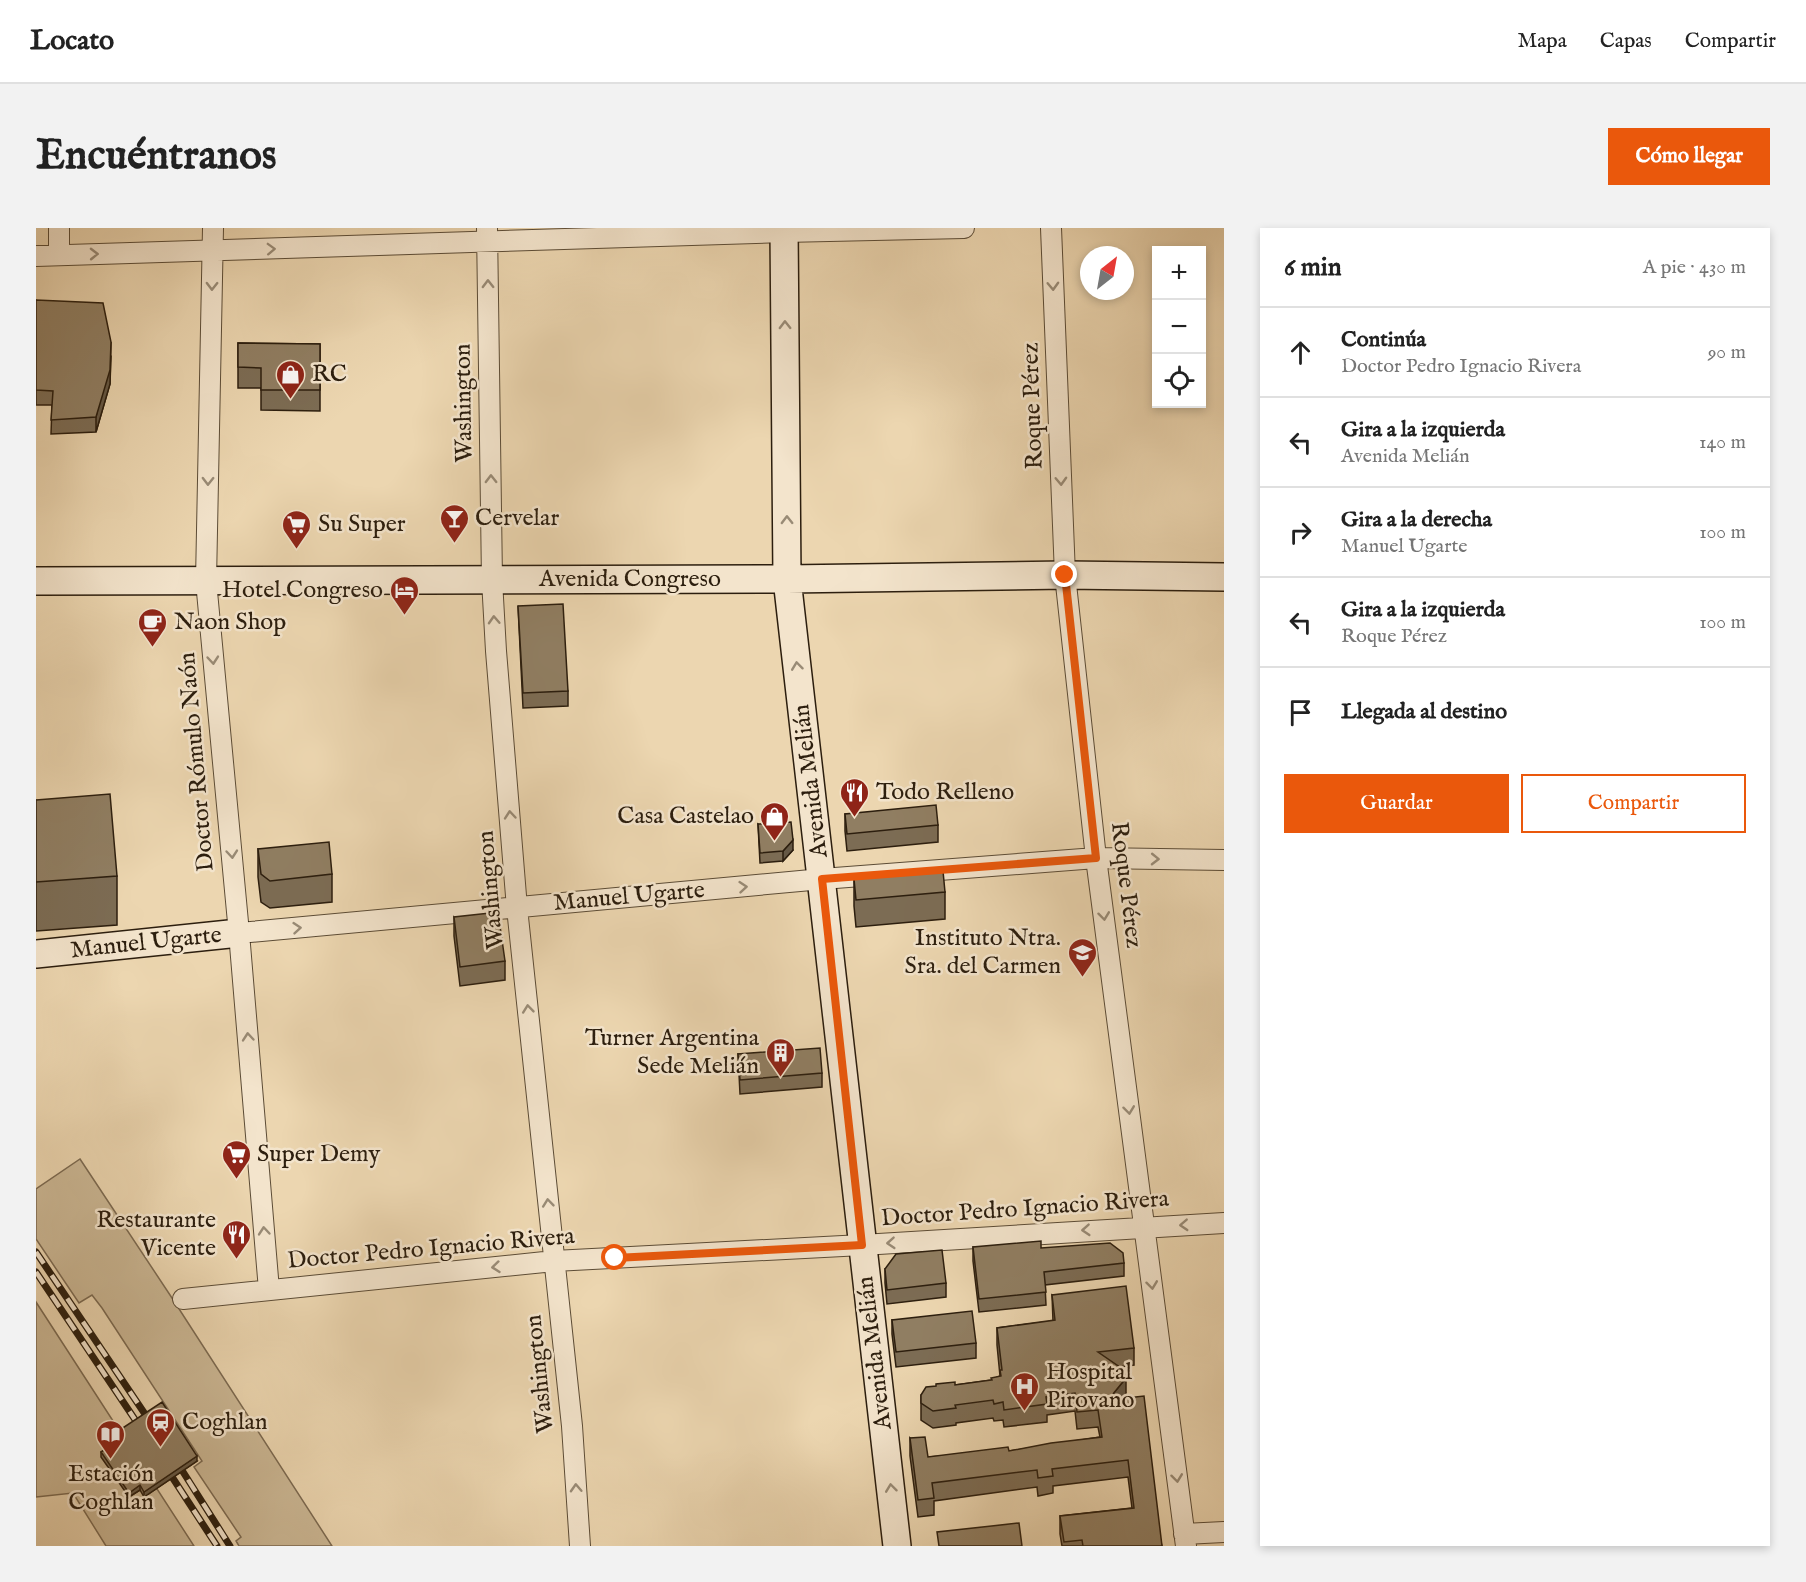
<!DOCTYPE html>
<html lang="es">
<meta charset="utf-8">
<style>
:root{--surface:#fff;--page:#f2f2f2;--text:#222;--muted:#767676;--line:#e0e0e0;--accent:#ea580c}
body{margin:0;font-family:"IM FELL English",serif;background:var(--page);color:var(--text)}
.controls{position:absolute;right:18px;top:18px;display:grid;overflow:hidden;border-radius:0px;box-shadow:0 3px 9px #0003}
.controls button{width:54px;height:54px;display:grid;place-items:center;padding:0;border:0;border-bottom:2px solid var(--line);background:var(--surface);color:var(--text);font:30px sans-serif}
.compass{position:absolute;left:1044px;top:18px;width:54px;height:54px;border-radius:50%;background:var(--surface);box-shadow:0 3px 9px #0003;rotate:31deg}
.stop{position:absolute;width:18px;height:18px;margin:-14px;border:4px solid #ea580c;border-radius:50%;background:#fff}
.stop.end{background:#ea580c;border-color:#fff;box-shadow:0 2px 6px #0008}
.list{margin:0;padding:0;list-style:none}
h2{display:flex;justify-content:space-between;align-items:center;height:78px;margin:0;padding:0 24px;font-size:26px}
h2 small{font-size:20px;font-weight:400;color:var(--muted)}
.list li{display:grid;grid-template-columns:39px 1fr auto;gap:18px;align-items:center;box-sizing:border-box;height:90px;padding:0 24px;border-top:2px solid var(--line)}
.list b{display:block;font-size:22px;white-space:nowrap}
.list p{margin:0;font-size:20px;white-space:nowrap;color:var(--muted)}
.list em{font-size:20px;font-style:normal;color:var(--muted)}
.actions{display:flex;gap:12px;padding:18px 24px}
.actions a{flex:1;padding:14px 0;border:2px solid var(--accent);border-radius:0px;text-align:center;font-size:21px;color:var(--accent)}
.actions .main{background:var(--accent);color:#fff}
.icon{flex:none;width:33px;height:33px;fill:none;stroke:currentColor;stroke-width:2;stroke-linecap:round;stroke-linejoin:round}
.map{position:relative;flex:none;width:1188px;height:1318px;overflow:hidden;border-radius:0px}
header{display:flex;align-items:center;gap:36px;box-sizing:border-box;height:84px;padding:0 30px;background:var(--surface);border-bottom:2px solid var(--line)}
header strong{font-size:28px}
nav{display:flex;gap:33px;margin-inline-start:auto;font-size:21px}
.intro{display:flex;align-items:center;justify-content:space-between;box-sizing:border-box;height:144px;padding:0 36px}
h1{margin:0;font-size:42px}
.button{padding:15px 27px;border-radius:0px;background:var(--accent);color:#fff;font-size:21px;font-weight:700}
main{display:flex;gap:36px;padding:0 36px}
aside{flex:1;background:var(--surface);border-radius:0px;box-shadow:0 3px 9px #0003}
.map>svg:first-child{display:block}
.green{fill:#cbb794;stroke:#7c6a51;stroke-width:1.5}
.lines{fill:none;stroke-linecap:round;stroke-linejoin:round}
.street-casing{stroke:#5c4c36;stroke-width:22}
.secondary-casing{stroke:#2c1e0e;stroke-width:30}
.street{stroke:#f3e4cc;stroke-width:20}
.secondary{stroke:#f3e4cc;stroke-width:27}
.rail-casing{stroke:#2c1e0e;stroke-width:7}
.rail{stroke:#f3e4cc;stroke-width:4.5;stroke-dasharray:14;stroke-linecap:butt}
.wall{fill:#7c6c54;stroke:#2c1e0e;stroke-width:1.5}
.shaded-wall{fill:#655845;stroke:#2c1e0e;stroke-width:1.5}
.building{fill:#907e62;stroke:#2c1e0e;stroke-width:1.5}
.oneway{stroke:#998b76}
.route{stroke:#ea580c;stroke-width:8}
.labels{text-anchor:middle;dominant-baseline:central;stroke-width:5;stroke-linejoin:round;paint-order:stroke}
.poi-label{font-size:24px;fill:#2c1e0e;stroke:#f3e4cc;text-anchor:start}
.street-label{font-size:24px;fill:#2c1e0e;stroke:#f3e4cc}
</style>
<header>
<strong>Locato</strong>
<nav><a>Mapa</a><a>Capas</a><a>Compartir</a></nav>
</header>
<div class="intro"><h1>Encuéntranos</h1><a class="button">Cómo llegar</a></div>
<main>
<div class="map">
<svg width="1188" height="1318" viewBox="0 0 1188 1318">
<rect width="100%" height="100%" fill="#ecd6b0"/>
<filter id="stains"><feTurbulence type="fractalNoise" baseFrequency=".00333" numOctaves="4"/><feColorMatrix values="0 0 0 0 .2 0 0 0 0 .09 0 0 0 0 .02 0 0 0 .5 -.17"/></filter>
<radialGradient id="worn" r=".72"><stop offset=".6" stop-color="#630" stop-opacity="0"/><stop offset="1" stop-color="#630" stop-opacity=".3"/></radialGradient>
<path class="green" d="M 44,931 L 136,1070 L 296,1318 L 203,1318 L 200,1313 L 205,1309 L 158,1239 L 166,1233 L 66,1080 L 56,1067 L 43,1075 L 0,1011 L 0,961 Z
M 0,1074 L 158,1318 L 70,1318 L 37,1265 L 0,1269 Z"/>
<g class="lines">
<defs>
<path id="street" d="M 23,0 L 23,27
M 177,0 L 170,353 L 203,705 L 233,1062
M 451,0 L 456,352 L 460,423 L 481,680 L 536,1198 L 544,1318
M 1015,0 L 1029,347 L 1060,630 L 1150,1318
M 0,28 L 748,4 L 928,0
M 203,705 L 786,651 L 1060,630 L 1188,632
M 147,1071 L 518,1033 L 826,1017 L 1188,995
M 1148,1306 L 1188,1304"/>
<path id="secondary" d="M 748,0 L 751,351 L 861,1318
M 0,353 L 751,351 L 1029,347 L 1188,349
M 0,726 L 203,705"/>
</defs>
<use href="#street" class="street-casing"/>
<use href="#secondary" class="secondary-casing"/>
<use href="#street" class="street"/>
<use href="#secondary" class="secondary"/>
<defs>
<path id="rail" d="M 0,1024 L 117,1198
M 0,1044 L 108,1205
M 137,1228 L 194,1318
M 127,1235 L 181,1318"/>
</defs>
<use href="#rail" class="rail-casing"/>
<use href="#rail" class="rail"/>
</g>
<path class="wall" d="M 0,72 L 75,128 L 74,156 L 60,204 L 15,206 L 16,177 L 0,177 Z
M 202,115 L 284,116 L 284,183 L 225,182 L 225,160 L 202,160 Z
M 482,378 L 532,463 L 532,478 L 487,480 Z
M 0,572 L 81,648 L 81,697 L 0,703 Z
M 809,586 L 902,597 L 902,614 L 811,623 L 809,603 Z
M 722,596 L 757,622 L 747,633 L 724,635 Z
M 222,621 L 296,646 L 296,674 L 234,680 L 225,674 L 222,649 Z
M 818,651 L 909,664 L 909,691 L 820,699 L 818,678 Z
M 418,689 L 469,733 L 469,752 L 424,758 L 418,708 Z
M 702,826 L 786,845 L 786,859 L 704,866 Z
M 937,1019 L 1088,1035 L 1088,1048 L 1009,1057 L 1010,1077 L 943,1084 L 937,1033 Z
M 849,1041 L 910,1055 L 910,1069 L 851,1076 L 849,1055 Z
M 1016,1067 L 1098,1120 L 1098,1137 L 1084,1139 L 1090,1167 L 1087,1170 L 1126,1318 L 1026,1318 L 1024,1306 L 1024,1288 L 1096,1280 L 1092,1249 L 1017,1258 L 1017,1265 L 1002,1268 L 1001,1259 L 898,1273 L 898,1287 L 882,1289 L 874,1228 L 874,1210 L 892,1229 L 973,1223 L 1064,1209 L 1062,1199 L 1041,1201 L 1039,1183 L 1011,1187 L 1011,1194 L 968,1199 L 967,1192 L 958,1193 L 957,1190 L 920,1195 L 920,1197 L 897,1200 L 885,1192 L 885,1167 L 919,1157 L 955,1152 L 964,1148 L 961,1117 L 961,1100 L 1017,1093 Z
M 856,1092 L 940,1115 L 940,1130 L 860,1139 L 856,1106 Z
M 73,1209 L 161,1233 L 108,1269 L 104,1262 L 93,1269 L 65,1229 L 65,1224 L 76,1218 L 73,1214 Z"/>
<path class="shaded-wall" d="M 75,114 L 74,156 L 60,204 L 60,189 Z
M 757,612 L 757,622 L 747,633 L 747,623 Z
M 1090,1150 L 1090,1167 L 1072,1189 L 1072,1172 Z
M 161,1228 L 161,1233 L 108,1269 L 108,1264 Z
M 104,1257 L 104,1262 L 93,1269 L 93,1265 Z"/>
<path class="building" d="M 0,72 L 67,75 L 75,114 L 74,142 L 60,189 L 15,192 L 17,163 L 0,162 Z
M 202,115 L 284,116 L 284,162 L 225,162 L 225,140 L 202,139 Z
M 527,376 L 532,463 L 487,465 L 482,378 Z
M 74,566 L 81,648 L 0,654 L 0,572 Z
M 900,577 L 902,597 L 811,606 L 809,586 Z
M 755,594 L 757,612 L 747,623 L 724,625 L 722,596 Z
M 293,614 L 296,646 L 234,653 L 225,646 L 222,621 Z
M 907,643 L 909,664 L 820,672 L 818,651 Z
M 454,685 L 463,691 L 469,733 L 424,739 L 418,689 Z
M 784,820 L 786,845 L 704,852 L 702,826 Z
M 1005,1013 L 1005,1020 L 1074,1015 L 1087,1025 L 1088,1035 L 1008,1044 L 1010,1064 L 943,1071 L 937,1019 Z
M 906,1022 L 910,1055 L 851,1062 L 849,1041 L 860,1026 Z
M 1090,1058 L 1098,1120 L 1062,1124 L 1088,1142 L 1090,1150 L 1072,1172 L 1108,1168 L 1126,1318 L 1047,1318 L 1046,1312 L 1028,1314 L 1024,1288 L 1098,1280 L 1092,1232 L 1016,1241 L 1017,1248 L 1002,1250 L 1001,1242 L 896,1255 L 898,1270 L 882,1272 L 874,1210 L 889,1209 L 892,1229 L 972,1219 L 973,1223 L 1015,1215 L 1066,1209 L 1062,1182 L 1041,1184 L 1039,1165 L 1010,1169 L 1011,1176 L 968,1182 L 967,1174 L 958,1176 L 957,1172 L 919,1177 L 920,1180 L 897,1183 L 885,1175 L 885,1167 L 890,1159 L 900,1158 L 900,1156 L 919,1154 L 919,1157 L 956,1152 L 955,1150 L 965,1148 L 964,1142 L 966,1142 L 961,1100 L 1019,1092 L 1016,1067 Z
M 936,1083 L 940,1115 L 860,1124 L 856,1092 Z
M 126,1174 L 161,1228 L 108,1264 L 104,1257 L 93,1265 L 65,1224 L 78,1216 L 73,1209 Z
M 983,1295 L 986,1318 L 903,1318 L 901,1304 Z"/>
<defs><path id="oneway-chevron" d="M-2-3.5L2.5 0L-2 3.5" fill="none" stroke-width="1.6" stroke-linecap="round" stroke-linejoin="round" transform="scale(1.5)"/></defs>
<g class="oneway">
<use href="#oneway-chevron" transform="translate(235 21) rotate(-2)"/>
<use href="#oneway-chevron" transform="translate(58 26) rotate(-1)"/>
<use href="#oneway-chevron" transform="translate(452 56) rotate(-91)"/>
<use href="#oneway-chevron" transform="translate(176 58) rotate(91)"/>
<use href="#oneway-chevron" transform="translate(1017 58) rotate(88)"/>
<use href="#oneway-chevron" transform="translate(749 97) rotate(-91)"/>
<use href="#oneway-chevron" transform="translate(455 251) rotate(-91)"/>
<use href="#oneway-chevron" transform="translate(172 253) rotate(91)"/>
<use href="#oneway-chevron" transform="translate(1025 253) rotate(88)"/>
<use href="#oneway-chevron" transform="translate(751 292) rotate(-91)"/>
<use href="#oneway-chevron" transform="translate(458 392) rotate(-93)"/>
<use href="#oneway-chevron" transform="translate(177 432) rotate(85)"/>
<use href="#oneway-chevron" transform="translate(761 438) rotate(-97)"/>
<use href="#oneway-chevron" transform="translate(474 587) rotate(-95)"/>
<use href="#oneway-chevron" transform="translate(196 626) rotate(85)"/>
<use href="#oneway-chevron" transform="translate(1119 631) rotate(1)"/>
<use href="#oneway-chevron" transform="translate(707 659) rotate(-5)"/>
<use href="#oneway-chevron" transform="translate(1068 688) rotate(83)"/>
<use href="#oneway-chevron" transform="translate(261 700) rotate(-5)"/>
<use href="#oneway-chevron" transform="translate(492 781) rotate(-96)"/>
<use href="#oneway-chevron" transform="translate(212 809) rotate(-95)"/>
<use href="#oneway-chevron" transform="translate(1093 882) rotate(83)"/>
<use href="#oneway-chevron" transform="translate(512 975) rotate(-96)"/>
<use href="#oneway-chevron" transform="translate(1148 997) rotate(177)"/>
<use href="#oneway-chevron" transform="translate(1050 1002) rotate(176)"/>
<use href="#oneway-chevron" transform="translate(228 1003) rotate(-95)"/>
<use href="#oneway-chevron" transform="translate(855 1015) rotate(176)"/>
<use href="#oneway-chevron" transform="translate(460 1039) rotate(174)"/>
<use href="#oneway-chevron" transform="translate(1116 1057) rotate(83)"/>
<use href="#oneway-chevron" transform="translate(1141 1250) rotate(83)"/>
<use href="#oneway-chevron" transform="translate(540 1260) rotate(-93)"/>
<use href="#oneway-chevron" transform="translate(855 1260) rotate(-97)"/>
</g>
<g class="lines">
<path class="route" d="M 579,1030 L 826,1017 L 786,651 L 1060,630 L 1029,347"/>
</g>
<defs>
<symbol id="shop-pin" viewBox="-11 -11 22 30"><path d="M0 17L-7.5 6A9.5 9.5 0 1 1 7.5 6Z" fill="#8f2418" stroke="#f3e4cc"/><path d="M-5-2.5h2.3a2.7 3.5 0 0 1 5.4 0H5L5.5 6h-11ZM-1.5-2.5h3a1.5 2.3 0 0 0-3 0Z" fill="#fff"/></symbol>
<symbol id="bar-pin" viewBox="-11 -11 22 30"><path d="M0 17L-7.5 6A9.5 9.5 0 1 1 7.5 6Z" fill="#8f2418" stroke="#f3e4cc"/><path d="M-6-5H6L.8 .8V4.5H3.5V6h-7V4.5H-.8V.8Z" fill="#fff"/></symbol>
<symbol id="supermarket-pin" viewBox="-11 -11 22 30"><path d="M0 17L-7.5 6A9.5 9.5 0 1 1 7.5 6Z" fill="#8f2418" stroke="#f3e4cc"/><path d="M-6-5.5h2.5l.6 2H6L4.5 2H-2.5L-4.4-4H-6ZM-1.5 3.2a1.3 1.3 0 1 0 .1 0ZM3 3.2a1.3 1.3 0 1 0 .1 0Z" fill="#fff"/></symbol>
<symbol id="hotel-pin" viewBox="-11 -11 22 30"><path d="M0 17L-7.5 6A9.5 9.5 0 1 1 7.5 6Z" fill="#8f2418" stroke="#f3e4cc"/><path d="M-6-4.5h1.5V1H6V5H4.5V3h-9V5H-6ZM-4 0a1.8 1.8 0 1 1 3.6 0ZM.5 0V-2.5h3Q6-2.5 6 0Z" fill="#fff"/></symbol>
<symbol id="cafe-pin" viewBox="-11 -11 22 30"><path d="M0 17L-7.5 6A9.5 9.5 0 1 1 7.5 6Z" fill="#8f2418" stroke="#f3e4cc"/><path d="M-5.5-4.5H6V0H3Q3 3.5 0 3.5H-2.5Q-5.5 3.5-5.5 0ZM3-3.2v2h1.7v-2ZM-6 4.5H4V6H-6Z" fill="#fff"/></symbol>
<symbol id="restaurant-pin" viewBox="-11 -11 22 30"><path d="M0 17L-7.5 6A9.5 9.5 0 1 1 7.5 6Z" fill="#8f2418" stroke="#f3e4cc"/><path d="M-5-6h1v4h1v-4h1v4h1v-4h1v5L-1.5 .5V6h-2V.5L-5-1ZM5-6V6H3V1.5H1.5Q1.5-4 5-6Z" fill="#fff"/></symbol>
<symbol id="school-pin" viewBox="-11 -11 22 30"><path d="M0 17L-7.5 6A9.5 9.5 0 1 1 7.5 6Z" fill="#8f2418" stroke="#f3e4cc"/><path d="M0-5L7-2L0 1L-7-2ZM-4 1L0 2.5L4 1V4Q0 6-4 4Z" fill="#fff"/></symbol>
<symbol id="building-pin" viewBox="-11 -11 22 30"><path d="M0 17L-7.5 6A9.5 9.5 0 1 1 7.5 6Z" fill="#8f2418" stroke="#f3e4cc"/><path d="M-4-6H4V6H1V3H-1V6H-4ZM-2.5-4.3h1.7v1.8h-1.7ZM.8-4.3h1.7v1.8H.8ZM-2.5-1h1.7V.8h-1.7ZM.8-1h1.7V.8H.8Z" fill="#fff"/></symbol>
<symbol id="hospital-pin" viewBox="-11 -11 22 30"><path d="M0 17L-7.5 6A9.5 9.5 0 1 1 7.5 6Z" fill="#8f2418" stroke="#f3e4cc"/><path d="M-5-5h3v3.5h4V-5h3V5h-3V1.5h-4V5h-3Z" fill="#fff"/></symbol>
<symbol id="station-pin" viewBox="-11 -11 22 30"><path d="M0 17L-7.5 6A9.5 9.5 0 1 1 7.5 6Z" fill="#8f2418" stroke="#f3e4cc"/><path d="M-3-6H3Q5-6 5-4V2Q5 4 3 4L4.5 6H3L1.5 4h-3L-3 6H-4.5L-3 4Q-5 4-5 2V-4Q-5-6-3-6ZM-3.5-4v3h7v-3ZM-3.5 1v1.5H-2V1ZM2 1v1.5H3.5V1Z" fill="#fff"/></symbol>
<symbol id="library-pin" viewBox="-11 -11 22 30"><path d="M0 17L-7.5 6A9.5 9.5 0 1 1 7.5 6Z" fill="#8f2418" stroke="#f3e4cc"/><path d="M-6-4Q-3-5.5-.7-3.5V5Q-3 3-6 4ZM6-4Q3-5.5 .7-3.5V5Q3 3 6 4Z" fill="#fff"/></symbol>
</defs>
<g fill-rule="evenodd">
<use href="#shop-pin" x="238" y="130" width="33" height="45"/>
<use href="#bar-pin" x="402" y="274" width="33" height="45"/>
<use href="#supermarket-pin" x="244" y="280" width="33" height="45"/>
<use href="#hotel-pin" x="352" y="346" width="33" height="45"/>
<use href="#cafe-pin" x="100" y="378" width="33" height="45"/>
<use href="#restaurant-pin" x="802" y="548" width="33" height="45"/>
<use href="#shop-pin" x="722" y="572" width="33" height="45"/>
<use href="#school-pin" x="1030" y="708" width="33" height="45"/>
<use href="#building-pin" x="728" y="808" width="33" height="45"/>
<use href="#supermarket-pin" x="184" y="910" width="33" height="45"/>
<use href="#restaurant-pin" x="184" y="990" width="33" height="45"/>
<use href="#hospital-pin" x="972" y="1142" width="33" height="45"/>
<use href="#station-pin" x="108" y="1178" width="33" height="45"/>
<use href="#library-pin" x="58" y="1190" width="33" height="45"/>
</g>
<g class="labels">
<g class="poi-label">
<text x="276" y="146">RC</text>
<text x="439" y="290">Cervelar</text>
<text x="282" y="296">Su Super</text>
<text x="347" y="362" text-anchor="end">Hotel Congreso</text>
<text x="138" y="394">Naon Shop</text>
<text x="840" y="564">Todo Relleno</text>
<text x="718" y="588" text-anchor="end">Casa Castelao</text>
<text x="1025" y="710" text-anchor="end">Instituto Ntra.<tspan x="1025" dy="28">Sra. del Carmen</tspan></text>
<text x="723" y="810" text-anchor="end">Turner Argentina<tspan x="723" dy="28">Sede Melián</tspan></text>
<text x="221" y="926">Super Demy</text>
<text x="180" y="992" text-anchor="end">Restaurante<tspan x="180" dy="28">Vicente</tspan></text>
<text x="1010" y="1144">Hospital<tspan x="1010" dy="28">Pirovano</tspan></text>
<text x="146" y="1194">Coghlan</text>
<text x="75" y="1246" text-anchor="middle">Estación<tspan x="75" dy="28">Coghlan</tspan></text>
</g>
<g class="street-label">
<text transform="translate(428 175) rotate(-91)">Washington</text>
<text transform="translate(997 178) rotate(-92)">Roque Pérez</text>
<text x="594" y="351">Avenida Congreso</text>
<text transform="translate(161 534) rotate(-95)">Doctor Rómulo Naón</text>
<text transform="translate(775 553) rotate(-97)">Avenida Melián</text>
<text transform="translate(1090 657) rotate(83)">Roque Pérez</text>
<text transform="translate(455 662) rotate(-95)">Washington</text>
<text transform="translate(593 669) rotate(-5)">Manuel Ugarte</text>
<text transform="translate(110 715) rotate(-6)">Manuel Ugarte</text>
<text transform="translate(989 981) rotate(-4)">Doctor Pedro Ignacio Rivera</text>
<text transform="translate(395 1021) rotate(-5)">Doctor Pedro Ignacio Rivera</text>
<text transform="translate(839 1125) rotate(-97)">Avenida Melián</text>
<text transform="translate(504 1146) rotate(-96)">Washington</text>
</g>
</g>
<rect width="100%" height="100%" filter="url(#stains)"/>
<rect width="100%" height="100%" fill="url(#worn)"/>
</svg>
<div class="controls">
<button>+</button>
<button>−</button>
<button><svg class="icon" aria-label="locate" viewBox="0 0 24 24"><circle cx="12" cy="12" r="6"/><path d="M12 2v4M12 18v4M2 12h4M18 12h4"/></svg></button>
</div>
<svg class="compass" viewBox="-18 -18 36 36"><path d="M0-13l5 13h-10z" fill="#e53935"/><path d="M0 13l5-13h-10z" fill="#767676"/></svg>
<div class="stop" style="left:579px;top:1030px"></div>
<div class="stop end" style="left:1029px;top:347px"></div>
</div>
<aside>
<h2>6 min<small>A pie · 430 m</small></h2>
<ul class="list">
<li><svg class="icon" aria-label="ahead" viewBox="0 0 24 24"><path d="M12 20V5M6 11l6-6 6 6"/></svg><div><b>Continúa</b><p>Doctor Pedro Ignacio Rivera</p></div><em>90 m</em></li>
<li><svg class="icon" aria-label="left" viewBox="0 0 24 24"><path d="M17 20v-9H6M10 6l-5 5 5 5"/></svg><div><b>Gira a la izquierda</b><p>Avenida Melián</p></div><em>140 m</em></li>
<li><svg class="icon" aria-label="right" viewBox="0 0 24 24"><path d="M7 20v-9h11M14 6l5 5-5 5"/></svg><div><b>Gira a la derecha</b><p>Manuel Ugarte</p></div><em>100 m</em></li>
<li><svg class="icon" aria-label="left" viewBox="0 0 24 24"><path d="M17 20v-9H6M10 6l-5 5 5 5"/></svg><div><b>Gira a la izquierda</b><p>Roque Pérez</p></div><em>100 m</em></li>
<li><svg class="icon" aria-label="arrive" viewBox="0 0 24 24"><path d="M6 21V4h12l-3 4 3 4H6"/></svg><div><b>Llegada al destino</b></div></li>
</ul>
<div class="actions"><a class="main">Guardar</a><a>Compartir</a></div>
</aside>
</main>
